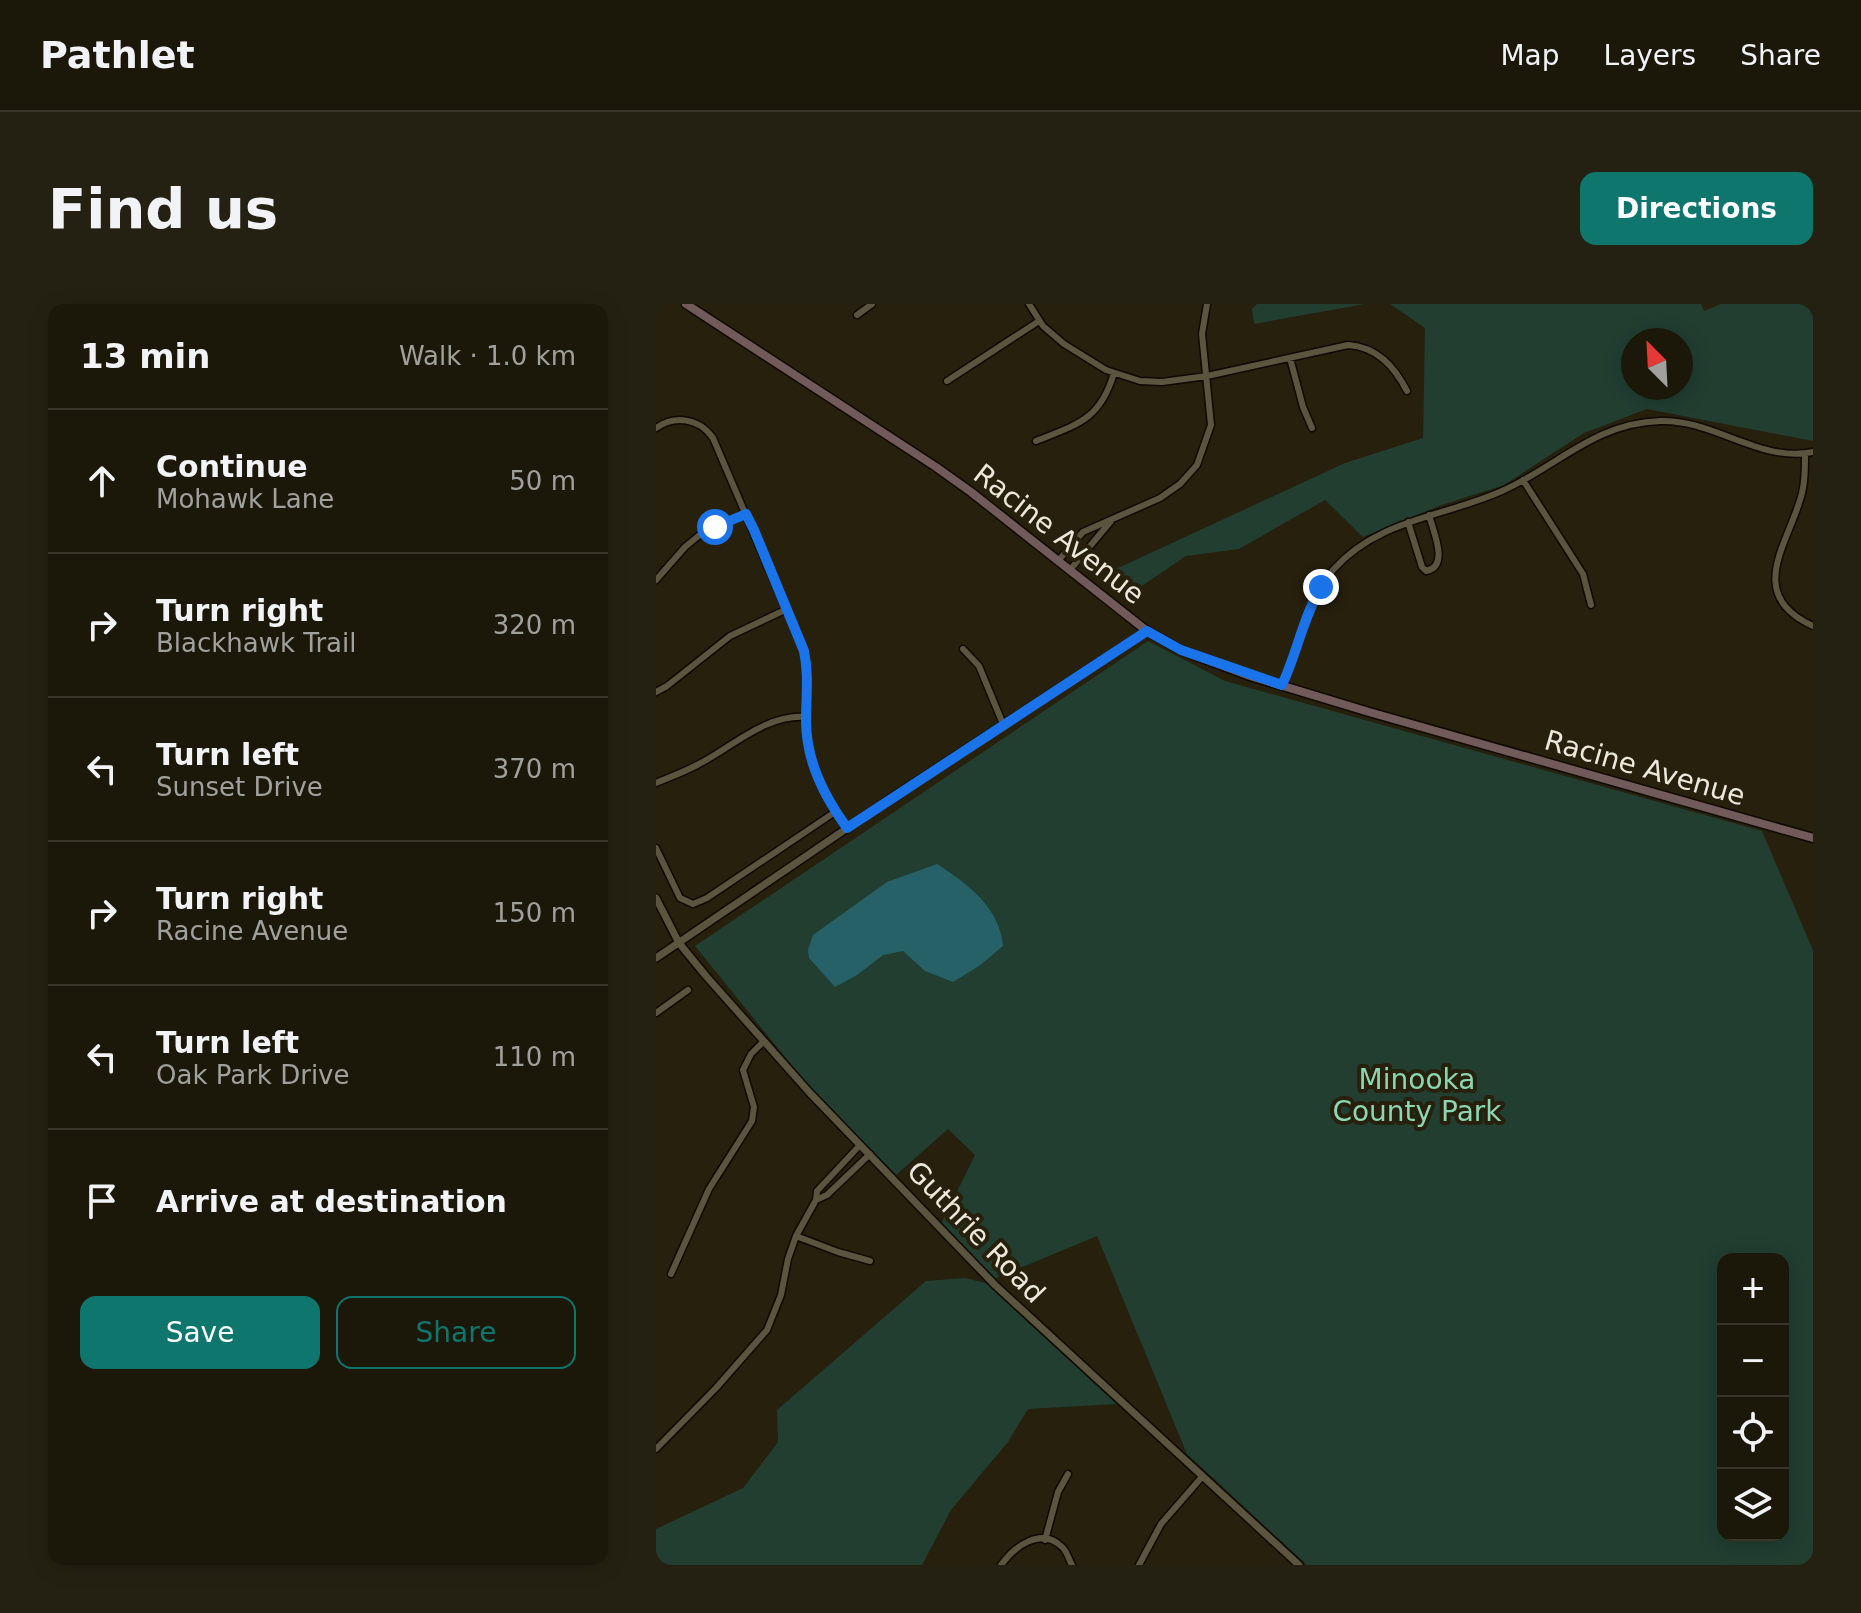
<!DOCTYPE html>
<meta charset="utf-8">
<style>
:root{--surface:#1c1809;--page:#252112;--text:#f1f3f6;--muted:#a0a09c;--line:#3a372a;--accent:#0f766e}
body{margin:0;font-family:"DejaVu Sans",sans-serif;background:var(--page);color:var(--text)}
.controls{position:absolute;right:24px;bottom:24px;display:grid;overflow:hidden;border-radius:16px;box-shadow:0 4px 20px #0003}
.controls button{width:72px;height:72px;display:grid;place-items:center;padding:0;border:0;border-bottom:2px solid var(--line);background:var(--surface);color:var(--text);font:40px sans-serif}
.compass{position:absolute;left:965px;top:24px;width:72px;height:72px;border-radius:50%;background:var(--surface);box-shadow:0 4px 20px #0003;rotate:336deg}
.stop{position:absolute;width:24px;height:24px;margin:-18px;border:6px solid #1a73e8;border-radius:50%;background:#fff}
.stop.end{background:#1a73e8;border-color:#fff;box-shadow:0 2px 8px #0008}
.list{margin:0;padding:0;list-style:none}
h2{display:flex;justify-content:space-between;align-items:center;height:104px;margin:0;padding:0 32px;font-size:34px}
h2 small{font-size:26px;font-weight:400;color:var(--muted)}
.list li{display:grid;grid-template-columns:52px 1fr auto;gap:24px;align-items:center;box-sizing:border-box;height:144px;padding:0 32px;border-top:2px solid var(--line)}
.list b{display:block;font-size:30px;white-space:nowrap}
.list p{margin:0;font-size:26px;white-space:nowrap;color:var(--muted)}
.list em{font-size:26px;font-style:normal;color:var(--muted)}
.actions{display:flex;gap:16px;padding:24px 32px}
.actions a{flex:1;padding:18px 0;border:2px solid var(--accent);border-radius:16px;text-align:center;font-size:28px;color:var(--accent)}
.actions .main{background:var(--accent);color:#fff}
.icon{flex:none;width:44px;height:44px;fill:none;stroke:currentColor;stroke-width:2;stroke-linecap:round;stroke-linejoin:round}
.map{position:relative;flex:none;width:1157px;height:1261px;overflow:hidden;border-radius:16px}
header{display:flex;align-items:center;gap:48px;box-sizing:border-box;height:112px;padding:0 40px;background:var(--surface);border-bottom:2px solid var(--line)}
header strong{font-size:38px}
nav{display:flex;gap:44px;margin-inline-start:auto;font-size:28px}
.intro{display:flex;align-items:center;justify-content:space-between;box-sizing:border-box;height:192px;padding:0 48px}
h1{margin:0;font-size:56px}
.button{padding:20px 36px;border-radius:16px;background:var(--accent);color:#fff;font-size:28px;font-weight:700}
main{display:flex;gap:48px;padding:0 48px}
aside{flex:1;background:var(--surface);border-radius:16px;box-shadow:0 4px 20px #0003}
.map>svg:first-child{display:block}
.green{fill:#213e31;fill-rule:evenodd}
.water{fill:#266167}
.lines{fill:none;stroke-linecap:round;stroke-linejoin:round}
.minor-casing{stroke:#0f0900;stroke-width:9}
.tertiary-casing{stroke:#0f0900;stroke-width:10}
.secondary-casing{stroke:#0f0900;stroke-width:11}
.minor{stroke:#5b553f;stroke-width:6}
.tertiary{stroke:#5b553f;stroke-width:7}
.secondary{stroke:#715b5a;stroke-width:8}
.route{stroke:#1a73e8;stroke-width:10}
.labels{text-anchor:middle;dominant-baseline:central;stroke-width:8;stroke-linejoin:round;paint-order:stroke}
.street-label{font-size:28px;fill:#ece8dc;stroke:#26200c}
.park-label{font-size:28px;fill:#8bd6b3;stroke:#26200c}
</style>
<header>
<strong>Pathlet</strong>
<nav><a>Map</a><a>Layers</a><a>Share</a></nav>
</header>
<div class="intro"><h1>Find us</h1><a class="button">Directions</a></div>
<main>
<aside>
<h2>13 min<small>Walk · 1.0 km</small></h2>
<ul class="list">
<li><svg class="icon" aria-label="ahead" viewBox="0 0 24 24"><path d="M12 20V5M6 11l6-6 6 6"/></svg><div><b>Continue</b><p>Mohawk Lane</p></div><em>50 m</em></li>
<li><svg class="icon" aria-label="right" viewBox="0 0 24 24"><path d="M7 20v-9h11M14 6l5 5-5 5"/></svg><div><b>Turn right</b><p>Blackhawk Trail</p></div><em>320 m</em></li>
<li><svg class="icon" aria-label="left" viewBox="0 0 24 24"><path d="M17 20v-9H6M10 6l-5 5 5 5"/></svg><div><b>Turn left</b><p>Sunset Drive</p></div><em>370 m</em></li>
<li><svg class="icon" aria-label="right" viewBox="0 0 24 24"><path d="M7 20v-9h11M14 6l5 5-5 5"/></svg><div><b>Turn right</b><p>Racine Avenue</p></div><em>150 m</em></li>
<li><svg class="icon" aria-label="left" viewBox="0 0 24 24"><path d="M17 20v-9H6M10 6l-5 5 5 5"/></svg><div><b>Turn left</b><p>Oak Park Drive</p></div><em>110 m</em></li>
<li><svg class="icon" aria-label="arrive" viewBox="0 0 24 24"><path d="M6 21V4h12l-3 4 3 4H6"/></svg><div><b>Arrive at destination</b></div></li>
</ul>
<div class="actions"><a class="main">Save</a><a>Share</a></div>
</aside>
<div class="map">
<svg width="1157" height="1261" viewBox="0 0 1157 1261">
<rect width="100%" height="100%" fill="#26200c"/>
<path class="green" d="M 601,0 L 709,0 L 598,20 L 596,5 Z
M 734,0 L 1045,0 L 1048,7 L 1065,0 L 1157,0 L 1157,137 L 991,105 L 928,129 L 848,181 L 783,202 L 707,233 L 669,196 L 583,245 L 530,252 L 474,290 L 449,270 L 689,159 L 767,134 L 769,24 ZM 977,36 L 1025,36 L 1025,84 L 977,84 Z
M 492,337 L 569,377 L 1106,527 L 1157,646 L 1157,1261 L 651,1261 L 531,1150 L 441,932 L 338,975 L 285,920 L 319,851 L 292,825 L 240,871 L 154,784 L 39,642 ZM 1067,955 L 1127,955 L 1127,1231 L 1067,1231 Z
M 309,974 L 330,979 L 461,1100 L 372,1105 L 352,1138 L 295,1206 L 266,1261 L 0,1261 L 0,1225 L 87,1184 L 122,1138 L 121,1106 L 270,977 Z"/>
<path class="water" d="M 281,560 C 310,579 344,603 347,642 L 323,662 L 297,678 L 269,667 L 247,647 L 227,651 L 201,671 L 179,683 L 153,654 L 152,646 L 157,631 L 231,578 Z"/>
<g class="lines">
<defs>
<path id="minor" d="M 373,0 L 387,22 L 408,40 L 450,66 L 484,77 L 506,78 L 551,72 L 692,41 C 721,43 738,62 751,87
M 201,11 L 216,0
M 634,54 L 647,103 L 656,124
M 291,77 L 383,17
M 0,124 C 19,111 43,114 57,134 L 148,347 C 153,371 149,392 150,416 C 150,457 167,492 191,524
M 380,137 C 422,120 444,116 458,69
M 1149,150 C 1149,166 1149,183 1143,199 C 1129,244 1091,292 1157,322
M 867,176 L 927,270 L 935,301
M 752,218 L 766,263 L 770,267 C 794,263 777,227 773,211
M 402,257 L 427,228 L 504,194 L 524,180 L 541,161 L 555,121 L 546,30 L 551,0
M 414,266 L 455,217
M 0,276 L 29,243 L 46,229 L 90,210
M 307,345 L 323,362 L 347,420
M 626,381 C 644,343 649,298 677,266 C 722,215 788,213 846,187 C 902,162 939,119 1004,117 C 1058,115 1103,159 1157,148
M 0,388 L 11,382 L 74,332 L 131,305
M 0,479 C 14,473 28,468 41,461 C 75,444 109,410 150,413
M 0,544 L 24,594 L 37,600 L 51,594 L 179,508
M 0,709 L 32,686
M 160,896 L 171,891 L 214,850
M 140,932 L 182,948 L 214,957
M 15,970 L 53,885 L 96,817 L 98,803 L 87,766 L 95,750 L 108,737
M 0,1145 L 60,1084 L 111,1026 L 125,991 L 132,955 L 140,932 L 160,896 L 161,887 L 204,841
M 389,1236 L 402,1188 L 412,1170
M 345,1261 C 358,1243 385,1222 406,1243 C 411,1247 413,1256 416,1261
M 483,1261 L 505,1220 L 545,1174"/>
<path id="tertiary" d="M 0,594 L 23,639 L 50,672 L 153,788 L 339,981 L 643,1261
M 0,654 L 240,491 L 491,327"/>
<path id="secondary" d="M 30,0 L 280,163 L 315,188 L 491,327 L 525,346 L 594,372 L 713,408 L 1157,534"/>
</defs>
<use href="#minor" class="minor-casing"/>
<use href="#tertiary" class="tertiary-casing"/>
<use href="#secondary" class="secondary-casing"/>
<use href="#minor" class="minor"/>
<use href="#tertiary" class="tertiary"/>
<use href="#secondary" class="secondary"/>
</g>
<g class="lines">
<path class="route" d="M 59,223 L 90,210 L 98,226 L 148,347 C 153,371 150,392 150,416 C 150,457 168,492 191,524 L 491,327 L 525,346 L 626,381 C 641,349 647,314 665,283"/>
</g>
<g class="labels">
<g class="street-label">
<text transform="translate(403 230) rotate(38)">Racine Avenue</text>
<text transform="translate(989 464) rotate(16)">Racine Avenue</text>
<text transform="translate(320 928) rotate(46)">Guthrie Road</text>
</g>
<g class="park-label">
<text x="761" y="775">Minooka<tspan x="761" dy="32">County Park</tspan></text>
</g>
</g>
</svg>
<div class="controls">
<button>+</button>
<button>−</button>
<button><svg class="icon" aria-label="locate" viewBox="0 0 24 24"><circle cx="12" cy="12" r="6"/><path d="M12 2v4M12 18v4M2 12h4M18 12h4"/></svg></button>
<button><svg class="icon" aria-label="layers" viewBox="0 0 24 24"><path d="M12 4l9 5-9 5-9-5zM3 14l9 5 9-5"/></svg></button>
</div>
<svg class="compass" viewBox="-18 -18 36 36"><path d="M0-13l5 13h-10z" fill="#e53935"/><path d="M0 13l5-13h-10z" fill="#a0a09c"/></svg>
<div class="stop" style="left:59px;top:223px"></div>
<div class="stop end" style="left:665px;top:283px"></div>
</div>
</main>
